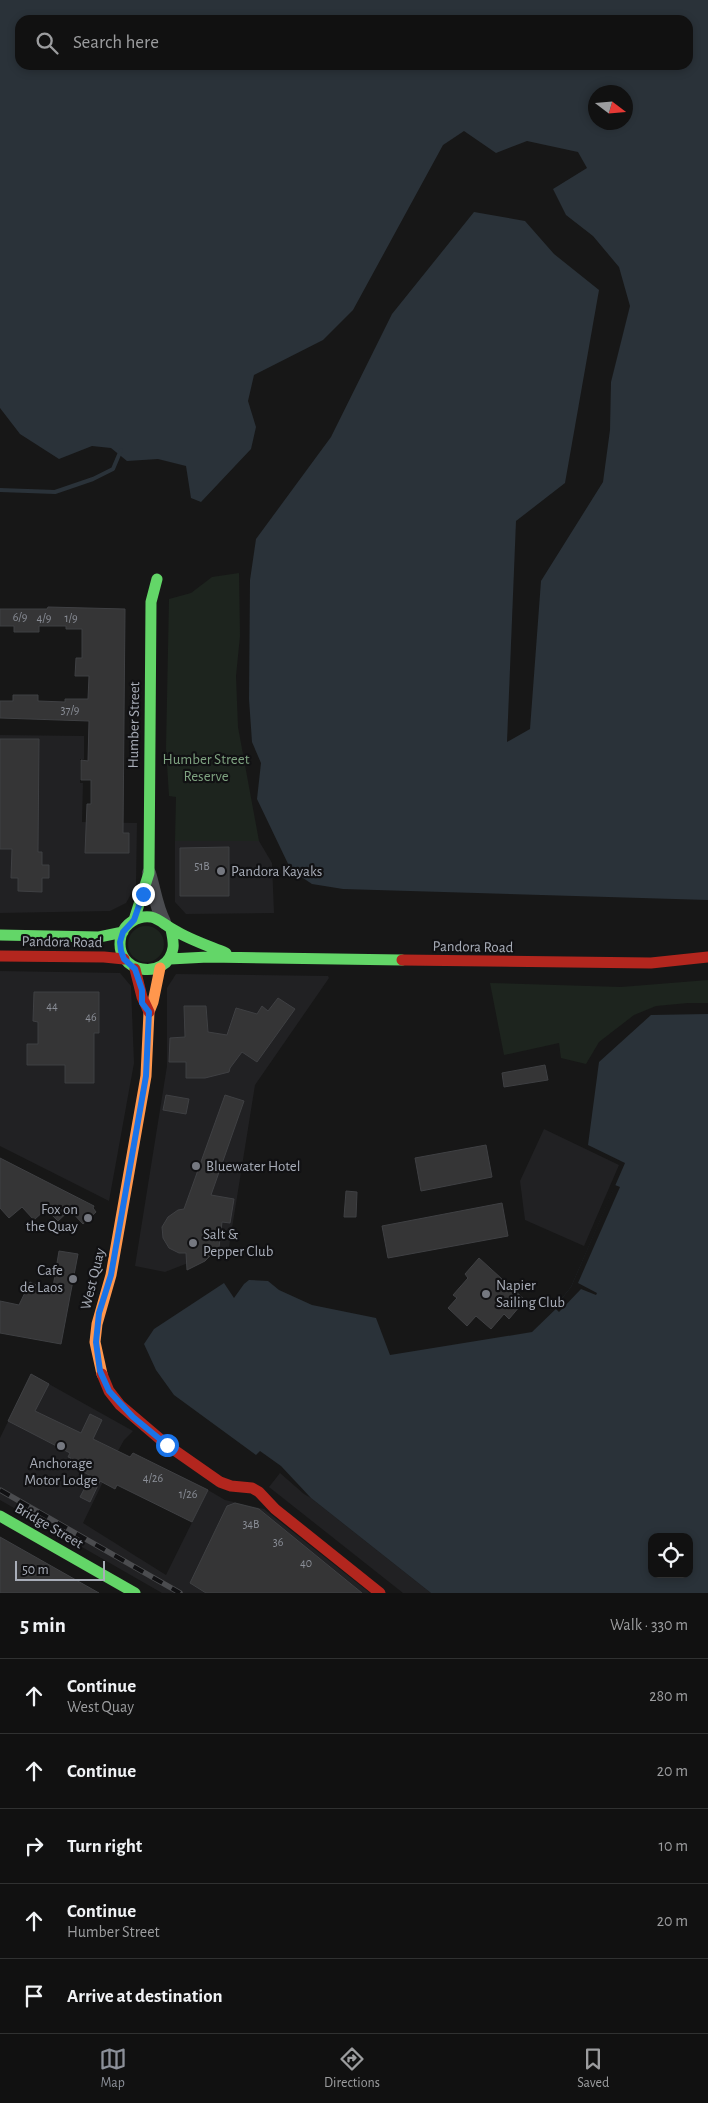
<!DOCTYPE html>
<meta charset="utf-8">
<style>
:root{--surface:#111;--page:#1e1f1f;--text:#f1f3f6;--muted:#9c9d9f;--line:#303131;--accent:#8c9099}
body{margin:0;font-family:"Alegreya Sans",sans-serif;background:var(--page);color:var(--text)}
.controls{position:absolute;right:15px;bottom:15px;display:grid;overflow:hidden;border-radius:10px;box-shadow:0 2px 8px #0003}
.controls button{width:45px;height:45px;display:grid;place-items:center;padding:0;border:0;border-bottom:1px solid var(--line);background:var(--surface);color:var(--text);font:25px sans-serif}
.compass{position:absolute;left:588px;top:85px;width:45px;height:45px;border-radius:50%;background:var(--surface);box-shadow:0 2px 8px #0003;rotate:106deg}
.scale{position:absolute;left:15px;bottom:12px;width:90px;box-sizing:border-box;padding-left:5px;border:2px solid #a8adb8;border-top:0;font-size:14px;line-height:18px;white-space:nowrap;color:#a8adb8;-webkit-text-stroke:4px #111113;paint-order:stroke}
.stop{position:absolute;width:15px;height:15px;margin:-11px;border:4px solid #1a73e8;border-radius:50%;background:#fff}
.stop.end{background:#1a73e8;border-color:#fff;box-shadow:0 1px 5px #0008}
.list{margin:0;padding:0;list-style:none}
h2{display:flex;justify-content:space-between;align-items:center;height:65px;margin:0;padding:0 20px;font-size:21px}
h2 small{font-size:16px;font-weight:400;color:var(--muted)}
.list li{display:grid;grid-template-columns:32px 1fr auto;gap:15px;align-items:center;box-sizing:border-box;height:75px;padding:0 20px;border-top:1px solid var(--line)}
.list b{display:block;font-size:19px;white-space:nowrap}
.list p{margin:0;font-size:16px;white-space:nowrap;color:var(--muted)}
.list em{font-size:16px;font-style:normal;color:var(--muted)}
.icon{flex:none;width:28px;height:28px;fill:none;stroke:currentColor;stroke-width:2;stroke-linecap:round;stroke-linejoin:round}
.map{position:relative;flex:none;width:708px;height:1593px;overflow:hidden}
.search{position:absolute;background:var(--surface);box-shadow:0 2px 8px #0003;left:15px;right:15px;top:15px;height:55px;display:flex;align-items:center;gap:12px;box-sizing:border-box;padding:0 18px;border-radius:15px;color:var(--muted);font-size:19px}
.sheet{height:440px;background:var(--surface)}
nav{display:flex;justify-content:space-around;align-items:center;box-sizing:border-box;height:70px;border-top:1px solid var(--line);background:var(--surface);font-size:14px;color:var(--muted)}
nav a{display:grid;justify-items:center;gap:2px}
nav .on{color:var(--accent)}
.map>svg:first-child{display:block}
.built{fill:#212123}
.green{fill:#1d241e}
.water{fill:#2a3239;fill-rule:evenodd}
.pier{fill:#171717}
.lines{fill:none;stroke-linecap:round;stroke-linejoin:round}
.stream{stroke:#2a3239;stroke-width:4}
.building{fill:#353536;stroke:#3f4043}
.street{stroke:#4b4c50;stroke-width:14}
.fast{stroke:#63d668;stroke-width:11}
.slow{stroke:#ff974d;stroke-width:11}
.jam{stroke:#b3261e;stroke-width:11}
.rail-casing{stroke:#4b4c4f;stroke-width:5.5}
.rail{stroke:#111113;stroke-width:4;stroke-dasharray:11;stroke-linecap:butt}
.route{stroke:#1a73e8;stroke-width:6}
.poi-dot{fill:#757880;stroke:#111113;stroke-width:2}
.labels{text-anchor:middle;dominant-baseline:central;stroke-width:4.5;stroke-linejoin:round;paint-order:stroke}
.number-label{font-size:12px;fill:#8b8f98}
.street-label{font-size:15px;fill:#a8adb8;stroke:#111113}
.park-label{font-size:15px;fill:#7fa381;stroke:#111113}
.poi-label{font-size:15px;fill:#a8adb8;stroke:#111113;text-anchor:start}
</style>
<div class="map">
<svg width="708" height="1593" viewBox="0 0 708 1593">
<rect width="100%" height="100%" fill="#171717"/>
<path class="built" d="M 0,735 L 84,736 L 84,759 L 80,759 L 80,783 L 83,783 L 82,822 L 137,823 L 136,885 L 126,903 L 110,911 L 0,913 Z
M 175,841 L 259,841 L 272,863 L 274,913 L 186,914 L 175,902 Z
M 0,971 L 120,973 L 131,986 L 134,1063 L 109,1201 L 0,1146 Z
M 176,974 L 328,976 L 329,978 L 255,1085 L 229,1247 L 165,1272 L 135,1266 L 167,1066 L 167,988 Z
M 544,1129 L 619,1165 L 584,1246 L 525,1220 L 520,1181 Z
M 31,1374 L 133,1431 L 124,1440 L 118,1451 L 83,1523 L 166,1575 L 208,1490 L 225,1500 L 264,1509 L 370,1593 L 162,1593 L 0,1500 L 0,1438 Z
M 280,1473 L 304,1494 L 311,1498 L 431,1593 L 403,1593 L 269,1487 Z"/>
<path class="green" d="M 239,573 L 240,636 L 236,676 L 238,727 L 259,841 L 175,841 L 176,797 L 169,796 L 166,748 L 169,599 L 191,593 L 212,577 Z
M128 944a18 18 0 1 1 36 0a18 18 0 1 1-36 0Z
M 708,980 L 708,1003 L 688,1003 L 656,1006 L 634,1015 L 599,1042 L 586,1064 L 561,1058 L 559,1043 L 504,1055 L 490,983 L 621,987 Z"/>
<path class="water" d="M 0,0 L 708,0 L 708,900 L 343,889 L 312,884 L 291,870 L 257,799 L 261,763 L 252,742 L 249,699 L 250,580 L 256,539 L 331,437 L 392,314 L 474,212 L 525,221 L 554,254 L 599,290 L 565,483 L 516,521 L 507,742 L 530,729 L 541,581 L 603,482 L 610,430 L 611,382 L 630,306 L 619,267 L 593,236 L 566,215 L 553,189 L 587,168 L 578,152 L 527,141 L 496,153 L 464,131 L 443,145 L 353,310 L 323,340 L 254,375 L 248,401 L 256,427 L 251,449 L 201,502 L 191,498 L 186,466 L 158,459 L 127,461 L 111,448 L 92,446 L 59,459 L 20,434 L 0,408 ZM 20,20 L 688,20 L 688,65 L 20,65 ZM 596,92 L 626,92 L 626,122 L 596,122 Z
M 708,1014 L 708,1593 L 431,1593 L 311,1498 L 281,1466 L 260,1451 L 256,1455 L 174,1395 L 156,1370 L 144,1344 L 154,1329 L 224,1283 L 234,1298 L 244,1284 L 249,1280 L 268,1281 L 279,1290 L 312,1305 L 376,1318 L 390,1355 L 532,1332 L 561,1304 L 559,1302 L 571,1287 L 625,1163 L 588,1145 L 599,1062 L 651,1015 ZM 652,1537 L 689,1537 L 689,1574 L 652,1574 Z"/>
<path class="pier" d="M 615,1185 L 620,1187 L 578,1283 L 597,1293 L 596,1295 L 581,1289 L 559,1312 L 556,1309 L 561,1304 L 559,1302 L 571,1287 Z"/>
<g class="lines">
<path class="stream" d="M 0,490 L 55,492 L 93,479 L 113,469 L 121,450"/>
</g>
<path class="building" d="M 48,607 L 125,609 L 123,833 L 129,833 L 129,853 L 85,853 L 87,804 L 91,804 L 91,780 L 81,780 L 81,760 L 88,761 L 89,721 L 0,718 L 0,701 L 13,701 L 13,695 L 38,695 L 38,701 L 65,702 L 65,699 L 88,699 L 89,676 L 75,676 L 76,658 L 82,658 L 82,629 L 66,629 L 66,626 L 39,626 L 39,632 L 14,632 L 14,626 L 0,626 L 0,609 L 47,609 Z
M 0,739 L 39,739 L 38,852 L 42,852 L 42,865 L 49,865 L 49,878 L 42,878 L 42,892 L 18,891 L 18,878 L 11,878 L 12,849 L 0,849 Z
M 229,847 L 229,896 L 180,896 L 180,848 Z
M 34,992 L 99,992 L 99,1033 L 94,1033 L 94,1083 L 65,1083 L 65,1065 L 27,1065 L 27,1044 L 38,1044 L 38,1022 L 33,1021 Z
M 278,998 L 295,1009 L 257,1062 L 242,1052 L 230,1068 L 229,1072 L 205,1078 L 186,1078 L 186,1062 L 169,1062 L 170,1038 L 185,1037 L 184,1006 L 206,1006 L 208,1032 L 227,1035 L 236,1008 L 257,1014 L 262,1006 L 268,1011 Z
M 545,1065 L 548,1080 L 504,1087 L 502,1073 Z
M 166,1095 L 189,1099 L 186,1114 L 163,1110 Z
M 225,1095 L 244,1101 L 211,1195 L 234,1199 L 230,1223 L 222,1222 L 219,1247 L 205,1261 L 187,1270 L 186,1253 L 179,1253 L 169,1248 L 163,1238 L 162,1227 L 168,1217 L 178,1210 L 184,1209 Z
M 486,1145 L 492,1177 L 421,1191 L 415,1158 Z
M 0,1158 L 94,1206 L 93,1208 L 96,1212 L 83,1224 L 70,1210 L 58,1221 L 46,1209 L 34,1220 L 22,1207 L 9,1218 L 0,1208 Z
M 346,1191 L 357,1192 L 356,1217 L 344,1217 Z
M 502,1203 L 508,1236 L 388,1258 L 382,1226 Z
M 59,1251 L 78,1254 L 61,1344 L 0,1333 L 0,1301 L 19,1305 L 30,1282 L 52,1293 Z
M 479,1258 L 525,1300 L 509,1319 L 504,1314 L 491,1329 L 476,1316 L 467,1326 L 448,1308 L 457,1298 L 453,1295 L 468,1278 L 465,1274 Z
M 31,1374 L 49,1384 L 35,1411 L 81,1433 L 90,1414 L 102,1420 L 93,1439 L 130,1457 L 133,1453 L 208,1490 L 192,1522 L 117,1485 L 115,1489 L 100,1481 L 90,1502 L 80,1497 L 91,1476 L 68,1464 L 71,1458 L 68,1457 L 70,1453 L 8,1421 Z
M 235,1503 L 259,1509 L 362,1593 L 206,1593 L 190,1583 L 227,1506 Z
M 0,1537 L 99,1593 L 0,1593 Z"/>
<g class="lines">
<path class="street" d="M 149,873 C 154,889 156,907 164,922"/>
<path class="fast" d="M 134,920 L 149,873 L 151,602 L 157,579
M 171,929 C 172,935 174,942 173,948 C 168,982 112,974 121,936 C 124,924 138,915 151,917 C 160,919 166,926 174,930 C 190,940 209,946 226,953
M 0,935 L 99,937 L 123,932
M 170,959 L 208,957 L 402,960
M 0,1516 L 135,1593"/>
<path class="slow" d="M 102,1374 L 95,1342 L 97,1324 L 111,1275 L 146,1076 L 149,1012 L 153,1002 L 160,968"/>
<path class="jam" d="M 0,956 L 104,957 L 124,959
M 402,960 L 651,963 L 708,957
M 135,969 L 142,997 L 149,1012
M 102,1374 L 109,1391 L 120,1405 L 167,1445 L 220,1482 L 231,1486 L 252,1488 L 259,1492 L 275,1509 L 380,1593"/>
<defs>
<path id="rail" d="M 0,1490 L 180,1593"/>
</defs>
<use href="#rail" class="rail-casing"/>
<use href="#rail" class="rail"/>
</g>
<g class="lines">
<path class="route" d="M 143,894 L 134,920 L 123,932 L 120,942 L 121,951 L 124,959 L 135,969 L 142,990 L 142,1003 L 149,1012 L 146,1076 L 111,1275 L 99,1313 L 96,1342 L 100,1371 L 109,1391 L 133,1417 L 167,1445"/>
</g>
<g class="poi-dot">
<circle cx="221" cy="871" r="5"/>
<circle cx="196" cy="1166" r="5"/>
<circle cx="88" cy="1218" r="5"/>
<circle cx="193" cy="1243" r="5"/>
<circle cx="73" cy="1279" r="5"/>
<circle cx="486" cy="1294" r="5"/>
<circle cx="61" cy="1446" r="5"/>
</g>
<g class="labels">
<g class="number-label">
<text x="20" y="617">6/9</text>
<text x="44" y="618">4/9</text>
<text x="71" y="618">1/9</text>
<text x="70" y="710">37/9</text>
<text x="202" y="866">51B</text>
<text x="52" y="1006">44</text>
<text x="91" y="1017">46</text>
<text x="153" y="1478">4/26</text>
<text x="188" y="1494">1/26</text>
<text x="251" y="1524">34B</text>
<text x="278" y="1542">36</text>
<text x="306" y="1563">40</text>
</g>
<g class="street-label">
<text transform="translate(134 725) rotate(-89)">Humber Street</text>
<text transform="translate(62 942) rotate(1)">Pandora Road</text>
<text transform="translate(473 947) rotate(1)">Pandora Road</text>
<text transform="translate(93 1279) rotate(-76)">West Quay</text>
<text transform="translate(49 1526) rotate(30)">Bridge Street</text>
</g>
<g class="park-label">
<text x="206" y="759">Humber Street<tspan x="206" dy="17">Reserve</tspan></text>
</g>
<g class="poi-label">
<text x="231" y="871">Pandora Kayaks</text>
<text x="206" y="1166">Bluewater Hotel</text>
<text x="78" y="1209" text-anchor="end">Fox on<tspan x="78" dy="17">the Quay</tspan></text>
<text x="203" y="1234">Salt &amp;<tspan x="203" dy="17">Pepper Club</tspan></text>
<text x="63" y="1270" text-anchor="end">Cafe<tspan x="63" dy="17">de Laos</tspan></text>
<text x="496" y="1285">Napier<tspan x="496" dy="17">Sailing Club</tspan></text>
<text x="61" y="1463" text-anchor="middle">Anchorage<tspan x="61" dy="17">Motor Lodge</tspan></text>
</g>
</g>
</svg>
<div class="controls">
<button><svg class="icon" aria-label="locate" viewBox="0 0 24 24"><circle cx="12" cy="12" r="6"/><path d="M12 2v4M12 18v4M2 12h4M18 12h4"/></svg></button>
</div>
<svg class="compass" viewBox="-18 -18 36 36"><path d="M0-13l5 13h-10z" fill="#e53935"/><path d="M0 13l5-13h-10z" fill="#9c9d9f"/></svg>
<div class="scale">50 m</div>
<div class="stop" style="left:167px;top:1445px"></div>
<div class="stop end" style="left:143px;top:894px"></div>
<div class="search"><svg class="icon" aria-label="search" viewBox="0 0 24 24"><circle cx="10" cy="10" r="6"/><path d="M15 15l6 6"/></svg>Search here</div>
</div>
<section class="sheet">
<h2>5 min<small>Walk · 330 m</small></h2>
<ul class="list">
<li><svg class="icon" aria-label="ahead" viewBox="0 0 24 24"><path d="M12 20V5M6 11l6-6 6 6"/></svg><div><b>Continue</b><p>West Quay</p></div><em>280 m</em></li>
<li><svg class="icon" aria-label="ahead" viewBox="0 0 24 24"><path d="M12 20V5M6 11l6-6 6 6"/></svg><div><b>Continue</b></div><em>20 m</em></li>
<li><svg class="icon" aria-label="right" viewBox="0 0 24 24"><path d="M7 20v-9h11M14 6l5 5-5 5"/></svg><div><b>Turn right</b></div><em>10 m</em></li>
<li><svg class="icon" aria-label="ahead" viewBox="0 0 24 24"><path d="M12 20V5M6 11l6-6 6 6"/></svg><div><b>Continue</b><p>Humber Street</p></div><em>20 m</em></li>
<li><svg class="icon" aria-label="arrive" viewBox="0 0 24 24"><path d="M6 21V4h12l-3 4 3 4H6"/></svg><div><b>Arrive at destination</b></div></li>
</ul>
</section>
<nav>
<a class="on"><svg class="icon" aria-label="map" viewBox="0 0 24 24"><path d="M3 6l6-2 6 2 6-2v14l-6 2-6-2-6 2zM9 4v14M15 6v14"/></svg>Map</a>
<a><svg class="icon" aria-label="directions" viewBox="0 0 24 24"><path d="M12 3l9 9-9 9-9-9zM9 14v-3h6M13 9l2 2-2 2"/></svg>Directions</a>
<a><svg class="icon" aria-label="saved" viewBox="0 0 24 24"><path d="M7 4h10v16l-5-4-5 4z"/></svg>Saved</a>
</nav>
